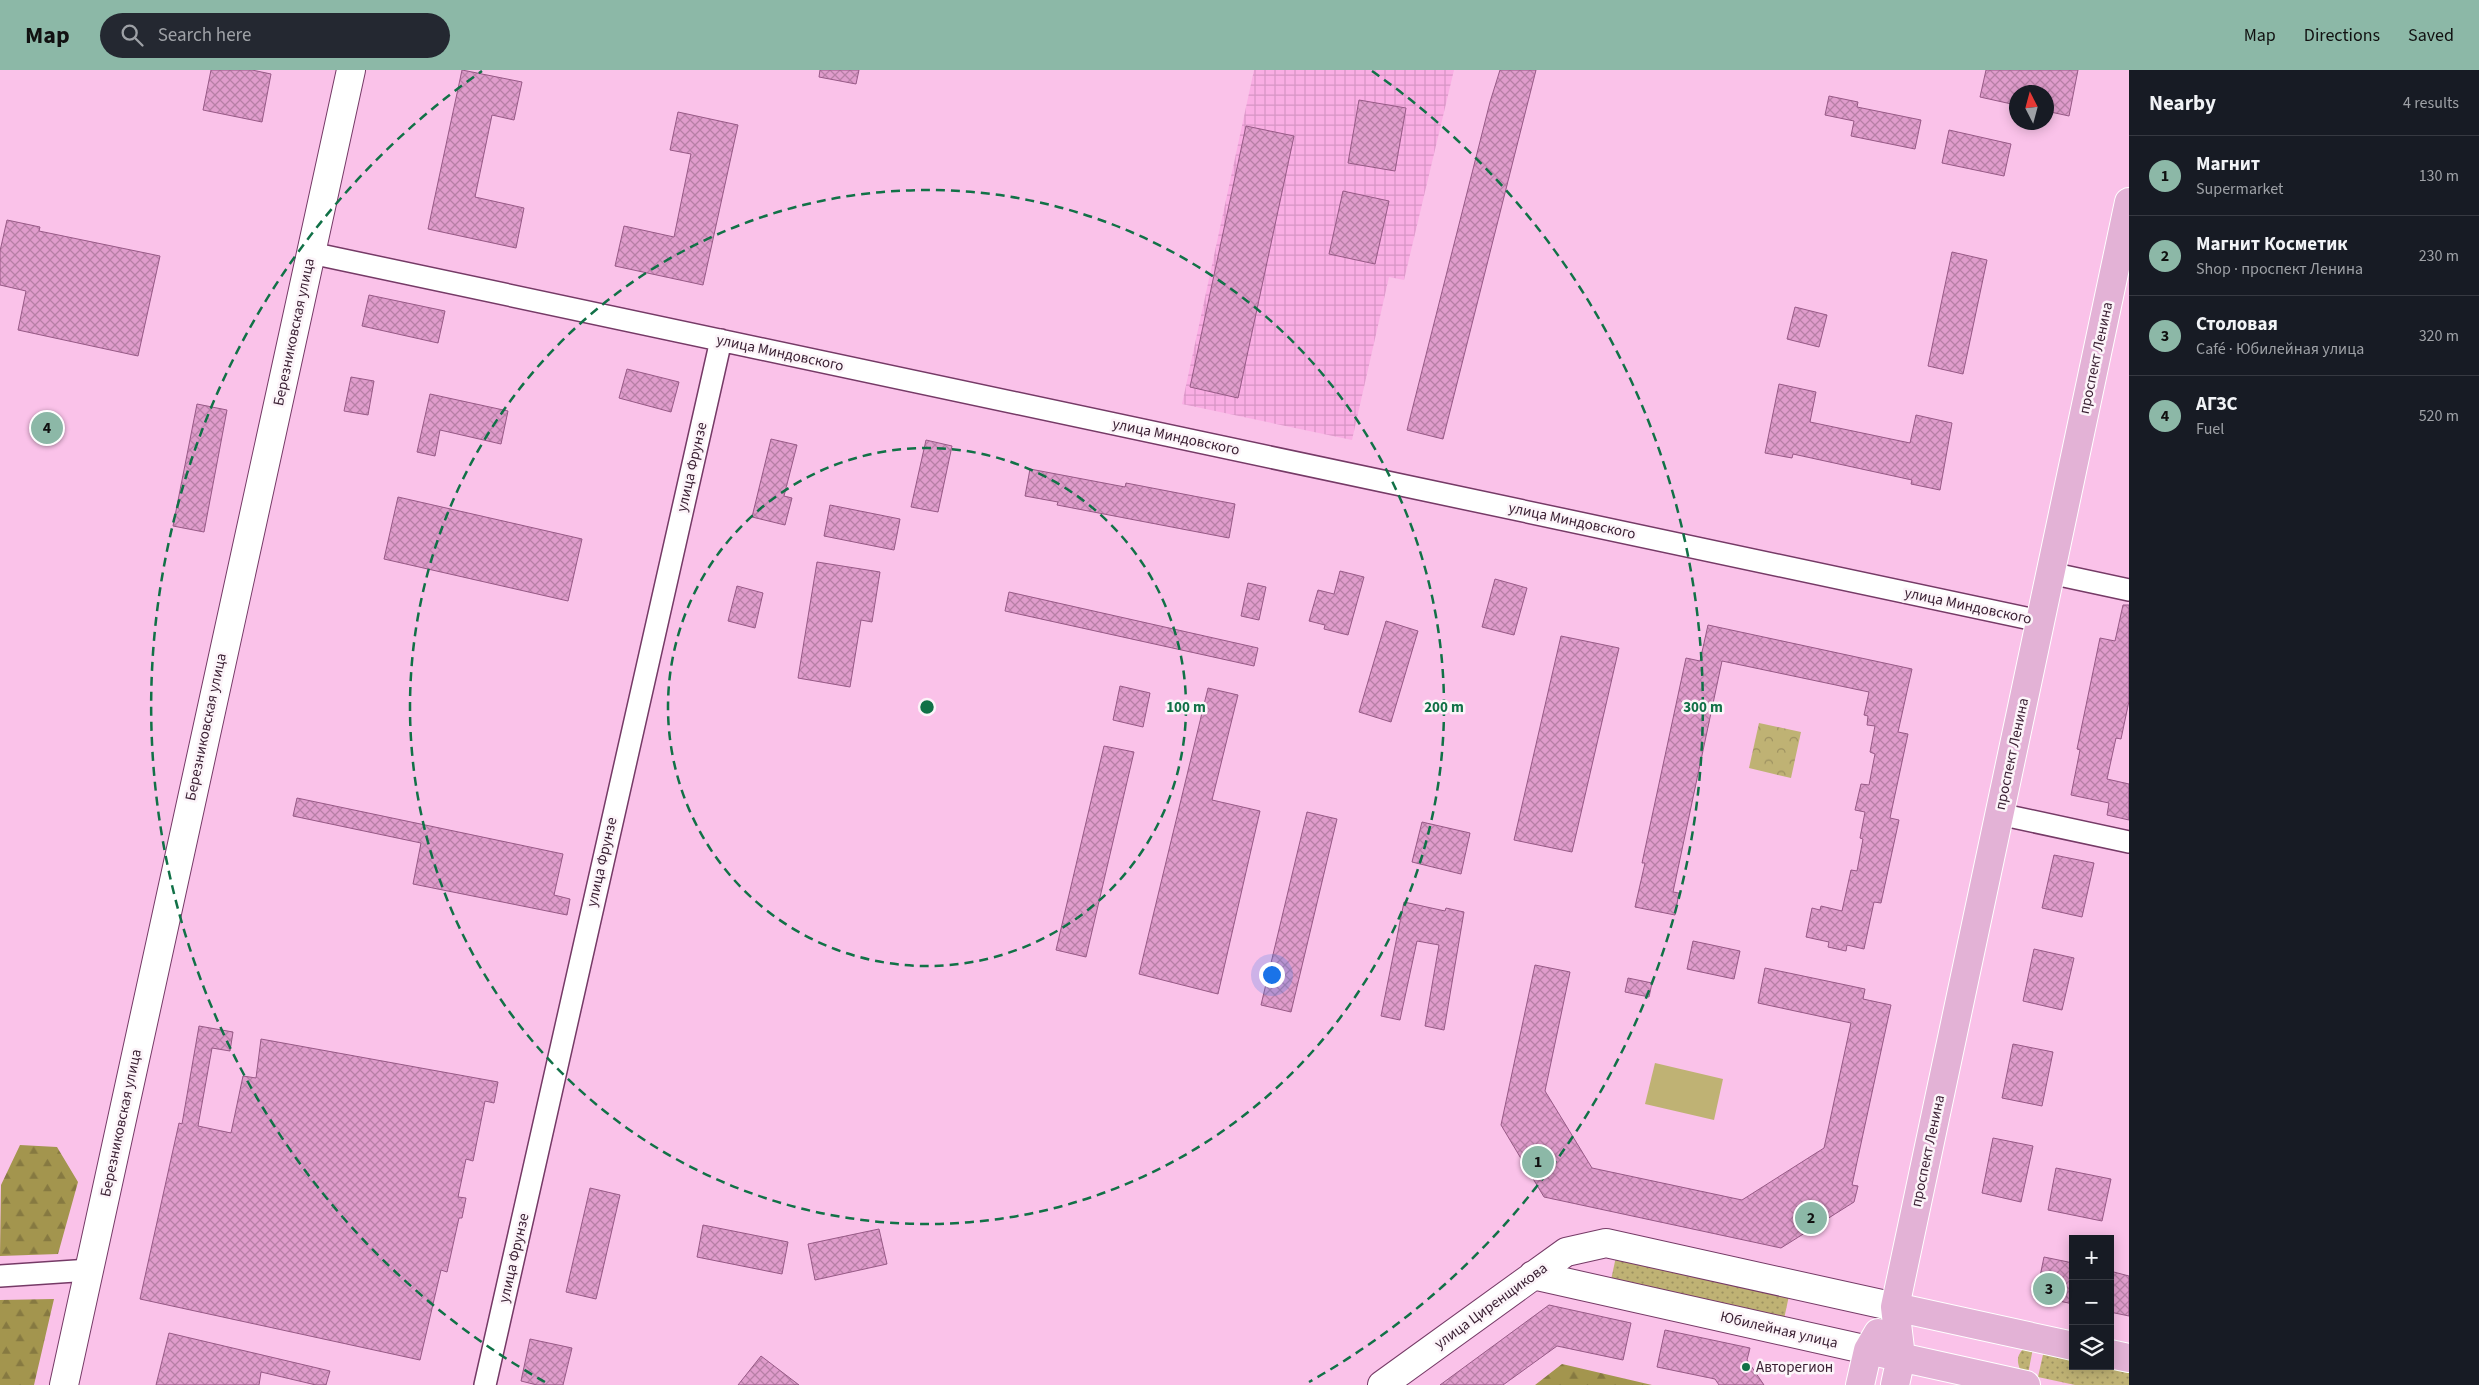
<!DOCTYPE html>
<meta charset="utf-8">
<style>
:root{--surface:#171b24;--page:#242831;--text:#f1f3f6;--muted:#9ea1a6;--line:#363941;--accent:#8cb8a7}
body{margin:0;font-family:"Source Sans 3",sans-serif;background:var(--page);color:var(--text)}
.controls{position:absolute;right:15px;bottom:15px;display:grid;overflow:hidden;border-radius:0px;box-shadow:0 2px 12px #0003}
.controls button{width:45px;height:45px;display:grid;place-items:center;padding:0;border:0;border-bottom:1px solid var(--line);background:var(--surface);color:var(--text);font:25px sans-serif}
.compass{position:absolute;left:2009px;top:15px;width:45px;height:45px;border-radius:50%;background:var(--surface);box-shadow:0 2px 12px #0003;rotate:354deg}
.you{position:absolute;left:1271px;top:904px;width:18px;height:18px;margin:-12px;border:4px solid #fff;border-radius:50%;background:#1a73e8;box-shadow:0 0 0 8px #1a73e833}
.badge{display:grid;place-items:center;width:32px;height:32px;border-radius:50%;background:var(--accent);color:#111;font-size:16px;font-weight:700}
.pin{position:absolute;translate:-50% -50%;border:2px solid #fff;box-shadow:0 1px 5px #0006}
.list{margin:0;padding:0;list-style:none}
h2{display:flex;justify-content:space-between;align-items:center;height:65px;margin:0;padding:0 20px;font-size:21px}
h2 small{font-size:16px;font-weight:400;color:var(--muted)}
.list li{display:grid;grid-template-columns:32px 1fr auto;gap:15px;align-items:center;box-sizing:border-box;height:80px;padding:0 20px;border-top:1px solid var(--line)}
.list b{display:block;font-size:19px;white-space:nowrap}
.list p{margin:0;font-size:16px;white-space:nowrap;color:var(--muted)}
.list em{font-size:16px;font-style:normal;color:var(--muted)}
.icon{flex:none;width:28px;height:28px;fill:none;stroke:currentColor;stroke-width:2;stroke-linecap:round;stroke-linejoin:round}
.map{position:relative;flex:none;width:2129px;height:1315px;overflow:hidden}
header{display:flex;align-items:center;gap:30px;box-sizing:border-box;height:70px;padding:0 25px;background:var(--accent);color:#111}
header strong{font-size:24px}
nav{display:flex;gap:28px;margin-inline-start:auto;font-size:18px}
.search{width:350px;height:45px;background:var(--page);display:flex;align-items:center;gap:12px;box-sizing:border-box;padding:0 18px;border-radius:28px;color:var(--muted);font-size:19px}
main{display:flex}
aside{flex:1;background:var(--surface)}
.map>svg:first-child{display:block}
.industrial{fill:url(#industrial-grid)}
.grass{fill:url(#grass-dots)}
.forest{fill:url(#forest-firs)}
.park{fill:url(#park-crowns)}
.garden{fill:#bfb274}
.building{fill:url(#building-cross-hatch);stroke:#975986}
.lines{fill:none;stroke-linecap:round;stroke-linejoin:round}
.street-casing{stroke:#753a66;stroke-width:24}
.secondary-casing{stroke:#753a66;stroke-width:30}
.primary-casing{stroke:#fff;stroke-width:30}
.street{stroke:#fff;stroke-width:21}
.secondary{stroke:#fff;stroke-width:28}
.primary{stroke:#e3b2d6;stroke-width:28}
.ring{fill:none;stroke:#117147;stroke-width:2.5;stroke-dasharray:9 6}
.poi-dot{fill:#117147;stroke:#fcf4f9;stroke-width:2}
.labels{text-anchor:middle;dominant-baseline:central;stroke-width:5;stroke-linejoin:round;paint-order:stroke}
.street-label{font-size:15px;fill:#381e31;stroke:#fcf4f9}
.poi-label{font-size:15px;fill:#381e31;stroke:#fcf4f9;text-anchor:start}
.centre{fill:#117147;stroke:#fcf4f9;stroke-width:2.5}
.ring-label{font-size:15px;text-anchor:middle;font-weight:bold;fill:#117147;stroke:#fcf4f9;stroke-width:5;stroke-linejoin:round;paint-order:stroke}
</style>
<header>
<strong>Map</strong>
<div class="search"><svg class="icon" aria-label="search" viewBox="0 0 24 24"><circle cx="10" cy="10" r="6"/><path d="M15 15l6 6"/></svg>Search here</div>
<nav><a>Map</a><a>Directions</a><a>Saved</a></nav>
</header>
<main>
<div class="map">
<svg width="2129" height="1315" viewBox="0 0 2129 1315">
<defs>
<pattern id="industrial-grid" width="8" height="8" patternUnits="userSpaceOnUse" patternTransform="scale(1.25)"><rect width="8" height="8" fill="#faaee4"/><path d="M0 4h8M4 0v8" fill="none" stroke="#d795c4"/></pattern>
<pattern id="grass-dots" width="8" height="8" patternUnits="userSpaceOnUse" patternTransform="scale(1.25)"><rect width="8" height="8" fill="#bfb274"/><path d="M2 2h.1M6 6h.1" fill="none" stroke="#9c9060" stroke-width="1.8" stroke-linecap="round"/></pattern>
<pattern id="forest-firs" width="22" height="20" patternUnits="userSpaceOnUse" patternTransform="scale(1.25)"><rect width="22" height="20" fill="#a3954e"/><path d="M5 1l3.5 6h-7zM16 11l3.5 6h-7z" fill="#867941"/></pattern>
<pattern id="park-crowns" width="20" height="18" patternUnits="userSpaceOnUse" patternTransform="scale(1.25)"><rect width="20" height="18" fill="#bfb274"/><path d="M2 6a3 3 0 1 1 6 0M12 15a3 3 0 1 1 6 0" fill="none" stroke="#9c9060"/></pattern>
<pattern id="building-cross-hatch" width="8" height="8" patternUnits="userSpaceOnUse" patternTransform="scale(1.25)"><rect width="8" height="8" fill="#e09ccc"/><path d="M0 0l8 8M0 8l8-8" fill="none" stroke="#b77fa6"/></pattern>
</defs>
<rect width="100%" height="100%" fill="#fac2e9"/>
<path class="industrial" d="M 1254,0 L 1454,0 L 1404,210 L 1389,207 L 1352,370 L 1182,334 Z"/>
<path class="grass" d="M 1617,1182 L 1790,1221 L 1784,1249 L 1611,1210 Z
M 2033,1278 L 2028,1304 L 2021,1302 C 2017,1292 2016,1287 2023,1279 Z
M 2044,1280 L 2073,1286 L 2073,1296 L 2110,1296 L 2129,1299 L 2129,1315 L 2075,1315 L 2038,1307 Z"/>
<path class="forest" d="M 20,1075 L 57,1077 L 78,1112 L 58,1184 L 0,1186 L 1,1115 Z
M 54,1229 L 34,1315 L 0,1315 L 0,1230 Z
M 1562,1294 L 1652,1315 L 1535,1315 Z"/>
<path class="park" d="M 1759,653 L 1801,662 L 1791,708 L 1749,698 Z"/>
<path class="garden" d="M 1655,993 L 1723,1009 L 1714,1050 L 1645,1034 Z"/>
<path class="building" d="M 211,0 L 252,0 L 271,4 L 262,52 L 203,40 Z
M 462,0 L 522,12 L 514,50 L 492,45 L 475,127 L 524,138 L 516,178 L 428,159 Z
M 820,0 L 859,0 L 856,14 L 819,7 Z
M 1500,0 L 1536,0 L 1443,369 L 1407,360 L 1490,32 Z
M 1986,0 L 2078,0 L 2069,46 L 2046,41 L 2046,22 L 2016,22 L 2016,35 L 1980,27 Z
M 1829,26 L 1858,32 L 1857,37 L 1921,50 L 1915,79 L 1851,66 L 1854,51 L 1825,45 Z
M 1359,30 L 1406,38 L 1395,101 L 1348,93 Z
M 678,42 L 738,55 L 703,215 L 615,196 L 624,156 L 674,167 L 691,84 L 670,80 Z
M 1246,56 L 1294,66 L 1238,328 L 1190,317 Z
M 1949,60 L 2011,74 L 2004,106 L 1942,93 Z
M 1343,121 L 1389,131 L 1375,194 L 1329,184 Z
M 7,150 L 40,157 L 39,161 L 160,186 L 138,286 L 18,260 L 26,221 L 0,215 L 0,181 Z
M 1952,182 L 1987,190 L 1963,304 L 1928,296 Z
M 369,225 L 445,241 L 438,273 L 362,256 Z
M 1795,237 L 1827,245 L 1819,277 L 1787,269 Z
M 627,299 L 679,312 L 671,342 L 619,328 Z
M 351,307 L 374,311 L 368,345 L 344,341 Z
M 1779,314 L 1816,322 L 1810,352 L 1910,373 L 1916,345 L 1952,353 L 1940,420 L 1911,414 L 1912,410 L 1793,384 L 1792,388 L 1765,383 Z
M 430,324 L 508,341 L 501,374 L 440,360 L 435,386 L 417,382 Z
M 197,334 L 227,340 L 204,462 L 173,456 Z
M 771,369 L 797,375 L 784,426 L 792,428 L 785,455 L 752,447 Z
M 926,370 L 952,376 L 938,442 L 911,437 Z
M 1030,399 L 1125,417 L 1126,413 L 1235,434 L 1229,468 L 1057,435 L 1058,432 L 1025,426 Z
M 398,427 L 582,469 L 568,531 L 384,489 Z
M 830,435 L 900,449 L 894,480 L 824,466 Z
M 817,492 L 880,502 L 872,552 L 861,550 L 850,617 L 798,608 Z
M 1340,501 L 1364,507 L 1348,565 L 1324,559 L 1325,555 L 1309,551 L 1318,520 L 1334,524 Z
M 1495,509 L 1527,518 L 1514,565 L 1482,557 Z
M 1248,513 L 1266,517 L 1259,550 L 1241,546 Z
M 737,516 L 763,523 L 755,558 L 728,551 Z
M 1009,522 L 1258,578 L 1254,596 L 1005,541 Z
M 2123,535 L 2129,535 L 2129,631 L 2121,669 L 2116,668 L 2107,709 L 2129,714 L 2129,750 L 2107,745 L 2109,733 L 2071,725 L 2080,680 L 2077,679 L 2100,568 L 2115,571 Z
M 1386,551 L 1418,561 L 1391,652 L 1359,642 Z
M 1708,555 L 1912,599 L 1898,662 L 1908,664 L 1890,748 L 1899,750 L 1881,833 L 1874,832 L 1864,879 L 1847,875 L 1846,881 L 1828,877 L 1829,872 L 1806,867 L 1812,838 L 1820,840 L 1821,836 L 1842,841 L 1851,800 L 1857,801 L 1863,769 L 1860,768 L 1865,742 L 1855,740 L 1861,714 L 1869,715 L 1875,684 L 1870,682 L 1875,656 L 1867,655 L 1868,646 L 1864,645 L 1869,622 L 1722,591 L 1673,822 L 1679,823 L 1675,845 L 1635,837 L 1645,793 L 1642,793 L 1686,588 L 1700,591 Z
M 1561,566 L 1619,578 L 1572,782 L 1514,770 Z
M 1120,616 L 1150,623 L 1143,657 L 1113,650 Z
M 1208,618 L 1238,625 L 1212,730 L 1260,741 L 1218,924 L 1139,904 Z
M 1104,676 L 1134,682 L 1086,887 L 1056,880 Z
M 297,728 L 563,784 L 554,825 L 570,829 L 567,845 L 413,814 L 421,773 L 293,746 Z
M 1307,742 L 1337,749 L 1291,942 L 1261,935 Z
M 1422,752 L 1470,763 L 1461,804 L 1412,792 Z
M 2054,785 L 2094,793 L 2082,847 L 2042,838 Z
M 1404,832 L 1445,841 L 1446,838 L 1464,842 L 1444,960 L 1425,956 L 1439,875 L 1417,871 L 1400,950 L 1381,946 Z
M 1693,871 L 1740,881 L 1734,909 L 1687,899 Z
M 2034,879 L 2074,888 L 2062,940 L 2023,931 Z
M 1535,895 L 1570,902 L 1545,1021 L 1592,1098 L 1742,1130 L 1824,1078 L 1851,953 L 1758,933 L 1765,898 L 1865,919 L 1863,929 L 1891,935 L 1852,1115 L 1858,1116 L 1854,1132 L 1781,1178 L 1544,1127 L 1501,1055 Z
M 1628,908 L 1652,913 L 1649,927 L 1625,922 Z
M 199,956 L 233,962 L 230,981 L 212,978 L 198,1056 L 231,1063 L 243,1006 L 256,1008 L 261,969 L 498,1012 L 494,1033 L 485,1031 L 473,1091 L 466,1089 L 458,1127 L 466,1128 L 462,1148 L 459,1148 L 447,1202 L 441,1200 L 420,1290 L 140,1229 L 179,1053 L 182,1054 Z
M 2013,974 L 2053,982 L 2042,1036 L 2002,1028 Z
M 1993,1068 L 2033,1076 L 2021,1132 L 1982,1123 Z
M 2056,1098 L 2111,1109 L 2102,1151 L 2048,1140 Z
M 590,1118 L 620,1125 L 596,1229 L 566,1222 Z
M 703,1155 L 788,1172 L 782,1204 L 697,1187 Z
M 879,1159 L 887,1194 L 815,1210 L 808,1174 Z
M 2044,1187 L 2073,1193 L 2073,1234 L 2036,1226 Z
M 2110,1201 L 2129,1206 L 2129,1246 L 2110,1242 Z
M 1549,1235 L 1631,1253 L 1623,1290 L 1557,1276 L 1503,1315 L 1440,1315 Z
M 1665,1260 L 1750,1278 L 1747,1290 L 1764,1315 L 1719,1315 L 1715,1309 L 1657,1297 Z
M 169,1263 L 330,1301 L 326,1315 L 316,1315 L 261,1302 L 259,1315 L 156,1315 Z
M 530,1269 L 572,1278 L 563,1315 L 537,1315 L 521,1311 Z
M 761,1286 L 799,1315 L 738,1315 Z"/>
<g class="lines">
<defs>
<path id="street" d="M 311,183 L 2040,551
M 2050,503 L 2129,520
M 1999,744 L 2129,772
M 0,1206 L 90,1200
M 485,1315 L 721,270"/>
<path id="secondary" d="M 1533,1205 L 1868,1280
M 64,1315 L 351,0
M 1382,1315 L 1566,1182 L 1606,1173 L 1895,1237"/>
<path id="primary" d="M 1895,1237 L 2073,1276
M 1868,1280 L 2026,1315
M 2110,1284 L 2129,1288
M 1860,1315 L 1868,1280 L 1878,1263
M 1895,1315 L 1901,1287 L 1895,1237 L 2129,132"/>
</defs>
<use href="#street" class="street-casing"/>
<use href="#secondary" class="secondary-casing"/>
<use href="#primary" class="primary-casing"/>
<use href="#street" class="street"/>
<use href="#secondary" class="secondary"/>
<use href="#primary" class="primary"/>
</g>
<g class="ring">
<circle cx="927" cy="637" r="259"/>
<circle cx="927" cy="637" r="517"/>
<path d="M545 1312A776 776 0 0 1 482 1M1372 1A776 776 0 0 1 1309 1312"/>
</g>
<circle class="poi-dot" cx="1746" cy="1297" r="5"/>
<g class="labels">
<g class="street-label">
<text transform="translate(294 262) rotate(-78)">Березниковская улица</text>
<text transform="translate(780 283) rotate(12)">улица Миндовского</text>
<text transform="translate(2096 288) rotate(-78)">проспект Ленина</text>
<text transform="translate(1176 367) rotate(12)">улица Миндовского</text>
<text transform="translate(692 397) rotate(-77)">улица Фрунзе</text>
<text transform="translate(1572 451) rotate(12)">улица Миндовского</text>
<text transform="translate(1968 536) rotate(12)">улица Миндовского</text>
<text transform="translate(206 657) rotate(-78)">Березниковская улица</text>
<text transform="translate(2012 684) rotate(-78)">проспект Ленина</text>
<text transform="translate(602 792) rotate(-77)">улица Фрунзе</text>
<text transform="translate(121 1053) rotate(-78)">Березниковская улица</text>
<text transform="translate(1928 1081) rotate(-78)">проспект Ленина</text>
<text transform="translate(514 1188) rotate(-77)">улица Фрунзе</text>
<text transform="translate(1491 1236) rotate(-36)">улица Циренщикова</text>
<text transform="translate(1779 1260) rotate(13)">Юбилейная улица</text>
</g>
<g class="poi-label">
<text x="1756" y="1297">Авторегион</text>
</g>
</g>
<circle cx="927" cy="637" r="8" class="centre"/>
<g class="ring-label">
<text x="1186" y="642">100 m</text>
<text x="1444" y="642">200 m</text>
<text x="1703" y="642">300 m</text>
</g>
</svg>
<div class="controls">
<button>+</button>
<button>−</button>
<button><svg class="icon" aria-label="layers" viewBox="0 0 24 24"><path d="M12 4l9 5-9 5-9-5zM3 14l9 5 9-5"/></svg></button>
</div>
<svg class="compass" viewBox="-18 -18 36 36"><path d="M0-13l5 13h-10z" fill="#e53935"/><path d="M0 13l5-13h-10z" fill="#9ea1a6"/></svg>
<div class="you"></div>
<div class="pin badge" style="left:1538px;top:1092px">1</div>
<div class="pin badge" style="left:1811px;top:1148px">2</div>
<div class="pin badge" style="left:2049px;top:1219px">3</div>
<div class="pin badge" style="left:47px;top:358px">4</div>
</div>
<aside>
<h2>Nearby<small>4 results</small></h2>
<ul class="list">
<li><span class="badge">1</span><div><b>Магнит</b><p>Supermarket</p></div><em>130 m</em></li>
<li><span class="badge">2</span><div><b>Магнит Косметик</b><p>Shop · проспект Ленина</p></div><em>230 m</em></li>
<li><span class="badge">3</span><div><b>Столовая</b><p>Café · Юбилейная улица</p></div><em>320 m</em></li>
<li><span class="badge">4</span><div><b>АГЗС</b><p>Fuel</p></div><em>520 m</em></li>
</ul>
</aside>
</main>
